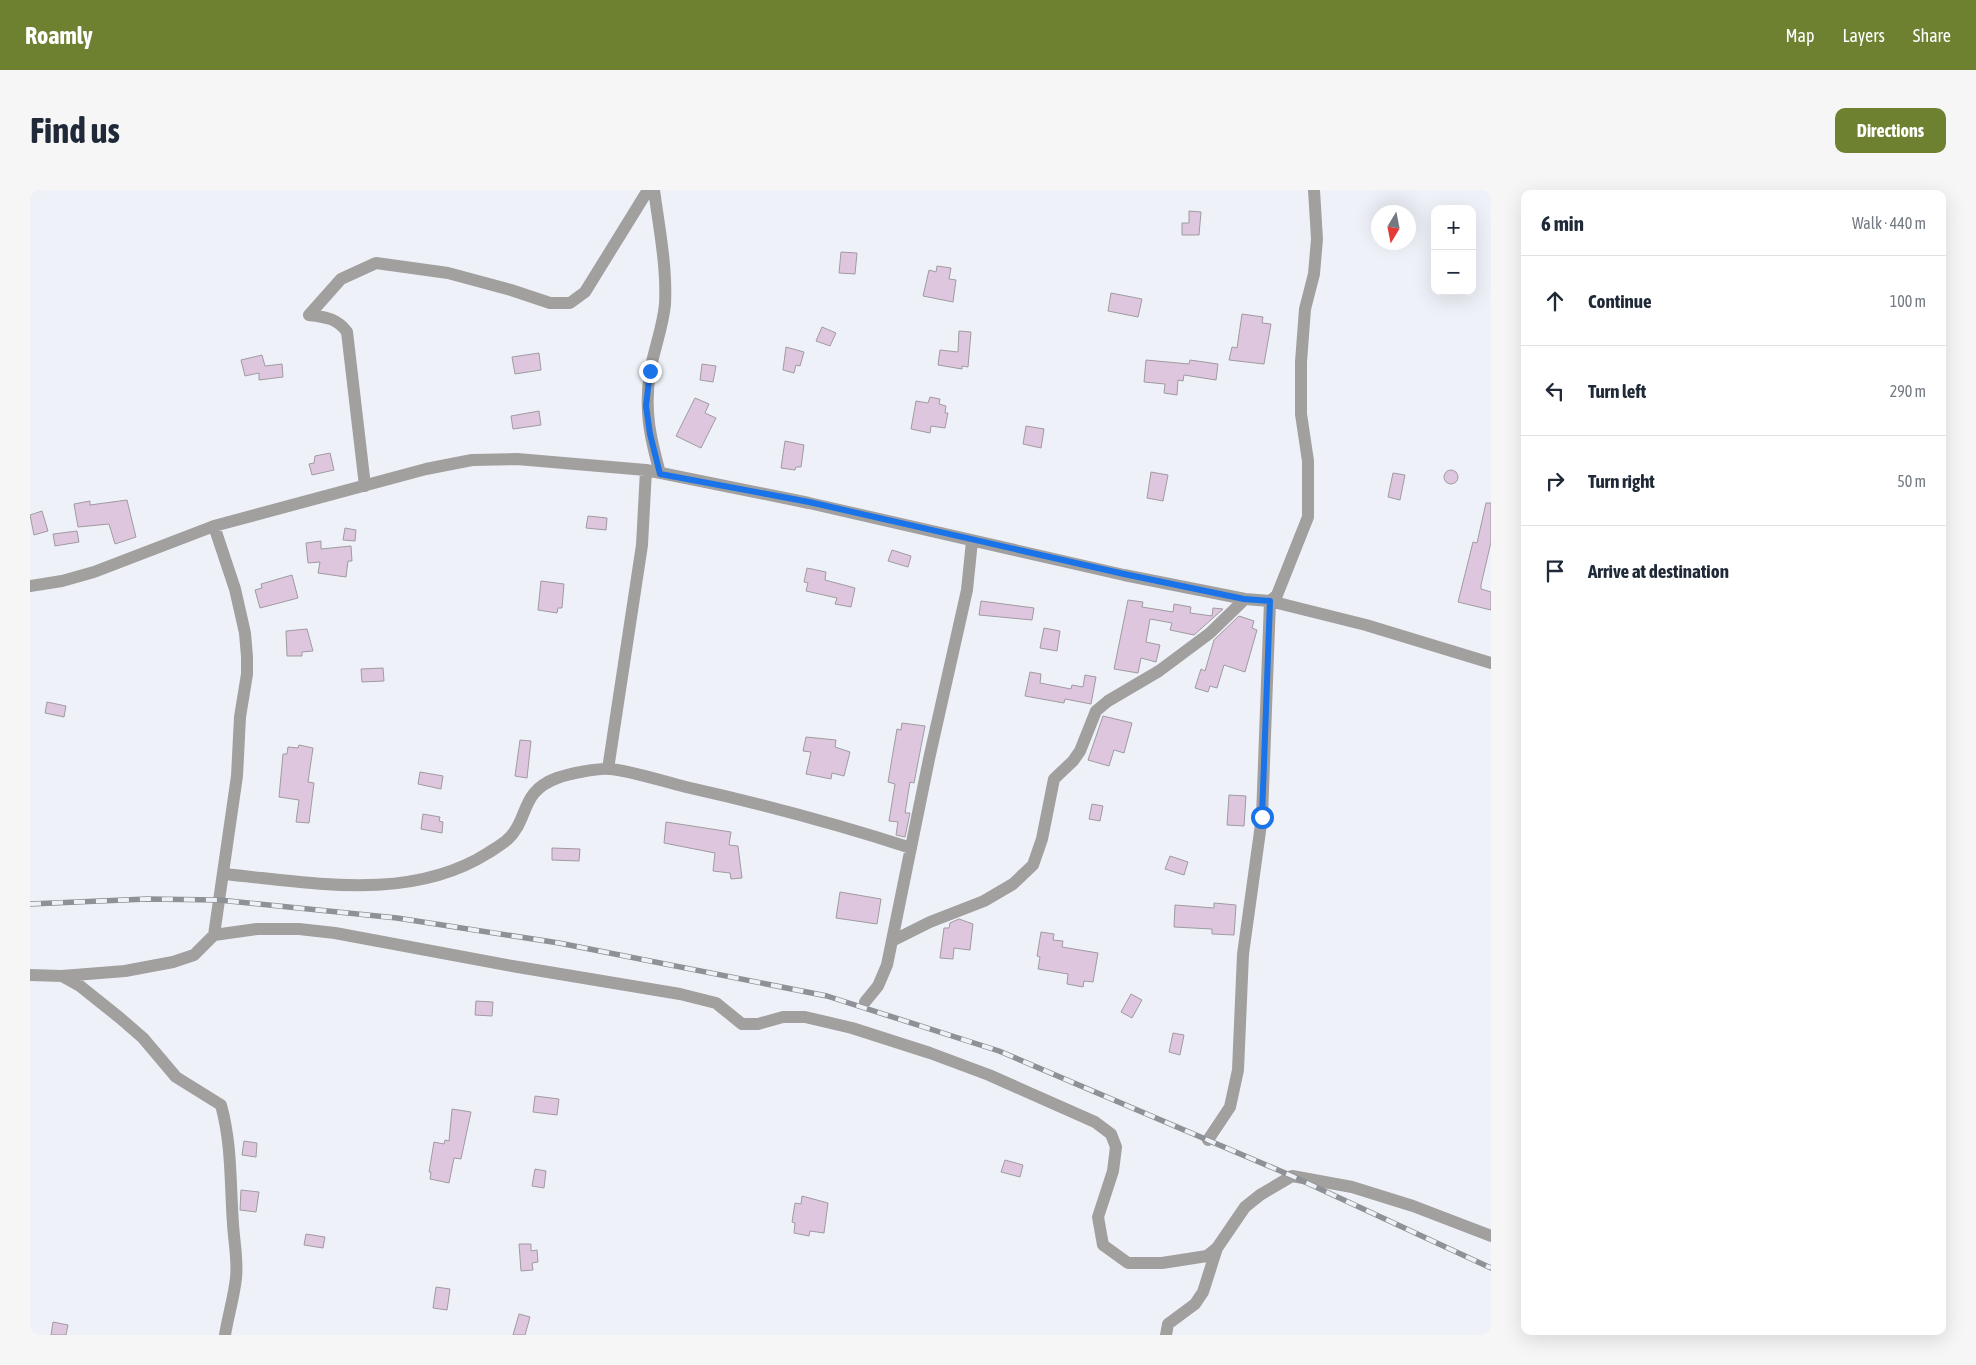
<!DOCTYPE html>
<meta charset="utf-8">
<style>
:root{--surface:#fff;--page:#f6f6f7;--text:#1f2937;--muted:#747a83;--line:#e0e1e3;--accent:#6d8131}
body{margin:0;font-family:"Asap Condensed",sans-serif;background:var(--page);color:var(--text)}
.controls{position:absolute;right:15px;top:15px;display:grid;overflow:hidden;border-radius:10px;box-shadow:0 5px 20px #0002}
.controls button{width:45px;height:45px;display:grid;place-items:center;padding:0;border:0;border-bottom:1px solid var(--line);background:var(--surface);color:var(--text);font:25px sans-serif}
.compass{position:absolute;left:1341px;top:15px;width:45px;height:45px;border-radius:50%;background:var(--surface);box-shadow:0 5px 20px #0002;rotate:190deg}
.stop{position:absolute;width:15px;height:15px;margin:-11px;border:4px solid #1a73e8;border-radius:50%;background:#fff}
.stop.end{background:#1a73e8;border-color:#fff;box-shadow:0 1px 5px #0008}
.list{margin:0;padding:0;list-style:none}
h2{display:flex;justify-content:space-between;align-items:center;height:65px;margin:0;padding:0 20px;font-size:21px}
h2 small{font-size:16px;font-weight:400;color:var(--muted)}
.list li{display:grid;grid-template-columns:32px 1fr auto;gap:15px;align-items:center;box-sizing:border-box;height:90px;padding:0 20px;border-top:1px solid var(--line)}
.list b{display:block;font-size:19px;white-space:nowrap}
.list em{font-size:16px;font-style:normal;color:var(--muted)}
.icon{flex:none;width:28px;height:28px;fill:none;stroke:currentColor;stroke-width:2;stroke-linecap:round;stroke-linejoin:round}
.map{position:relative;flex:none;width:1461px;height:1145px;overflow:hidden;border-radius:10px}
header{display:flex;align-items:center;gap:30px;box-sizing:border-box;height:70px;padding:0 25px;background:var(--accent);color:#fff}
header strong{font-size:24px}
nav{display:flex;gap:28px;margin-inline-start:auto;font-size:18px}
.intro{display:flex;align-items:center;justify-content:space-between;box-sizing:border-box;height:120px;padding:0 30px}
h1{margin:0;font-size:35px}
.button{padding:12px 22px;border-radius:10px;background:var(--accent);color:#fff;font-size:18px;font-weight:700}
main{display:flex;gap:30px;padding:0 30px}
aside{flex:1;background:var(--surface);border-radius:10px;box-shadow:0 5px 20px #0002}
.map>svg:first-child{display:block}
.building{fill:#ddc6de;stroke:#a09ba0}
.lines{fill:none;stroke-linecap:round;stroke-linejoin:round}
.minor{stroke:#a29f9f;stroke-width:12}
.rail-casing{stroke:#8e9195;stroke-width:5.5}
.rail{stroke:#eef2f8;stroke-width:4;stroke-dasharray:11;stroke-linecap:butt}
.route{stroke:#1a73e8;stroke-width:6}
</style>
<header>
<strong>Roamly</strong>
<nav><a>Map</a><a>Layers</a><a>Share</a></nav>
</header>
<div class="intro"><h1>Find us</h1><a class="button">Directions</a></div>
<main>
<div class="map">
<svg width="1461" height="1145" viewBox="0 0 1461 1145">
<rect width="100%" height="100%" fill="#eef2f8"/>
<path class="building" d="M 1159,21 L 1171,22 L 1169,45 L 1152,45 L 1152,33 L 1159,33 Z
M 811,62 L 827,63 L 825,84 L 809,83 Z
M 907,76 L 921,78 L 919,89 L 926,90 L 923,112 L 893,106 L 899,80 L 906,82 Z
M 1081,103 L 1112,109 L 1108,127 L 1078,121 Z
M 1212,124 L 1233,127 L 1232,133 L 1241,134 L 1234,174 L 1199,170 L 1202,157 L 1207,158 Z
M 792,137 L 806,143 L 800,156 L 786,151 Z
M 929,141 L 941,142 L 938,177 L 932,176 L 932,179 L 908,175 L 910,160 L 928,162 Z
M 756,157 L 774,162 L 770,176 L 766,175 L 764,183 L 753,180 Z
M 509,163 L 511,180 L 485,184 L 482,167 Z
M 232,165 L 235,176 L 252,174 L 253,187 L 229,190 L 229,183 L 215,186 L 211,170 Z
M 1116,170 L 1159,174 L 1160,170 L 1188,174 L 1186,190 L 1154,185 L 1153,191 L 1148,190 L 1147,205 L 1134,203 L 1135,194 L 1114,192 Z
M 672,174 L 686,176 L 683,192 L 670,190 Z
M 900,207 L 910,209 L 909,214 L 916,216 L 915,223 L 918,223 L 915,238 L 901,236 L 900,243 L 881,239 L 886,211 L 898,213 Z
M 665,208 L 679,214 L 675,223 L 686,228 L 671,258 L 646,246 Z
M 509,221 L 511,235 L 483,239 L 481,226 Z
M 996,236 L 1014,239 L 1011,258 L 993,254 Z
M 755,251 L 774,255 L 771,277 L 766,277 L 765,280 L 751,278 Z
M 300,263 L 304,280 L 282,285 L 279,274 L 284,273 L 285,266 Z
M1414 287a7 7 0 1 1 14 0a7 7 0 1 1-14 0Z
M 1121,282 L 1138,285 L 1133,311 L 1117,308 Z
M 1363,283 L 1375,285 L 1370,310 L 1358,307 Z
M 97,310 L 106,347 L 85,354 L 79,334 L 48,337 L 44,314 L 60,311 L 60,315 Z
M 1456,313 L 1461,313 L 1461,352 L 1451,395 L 1451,399 L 1461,402 L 1461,420 L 1428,412 L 1443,352 L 1447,353 Z
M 12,321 L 18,341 L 4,345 L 0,325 Z
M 558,326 L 577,328 L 576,340 L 556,338 Z
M 315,338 L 326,340 L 325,351 L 313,350 Z
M 47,341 L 49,352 L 25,356 L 23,344 Z
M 291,351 L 291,359 L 321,356 L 322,371 L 318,371 L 316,387 L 288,383 L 290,372 L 278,373 L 276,353 Z
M 862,360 L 881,366 L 878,377 L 858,371 Z
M 777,378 L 796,382 L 795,390 L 825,398 L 821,417 L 805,414 L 807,408 L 776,401 L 778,393 L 774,392 Z
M 262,385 L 268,408 L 230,418 L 225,400 L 232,398 L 231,394 Z
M 511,391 L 534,394 L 532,418 L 528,418 L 527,423 L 508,420 Z
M 1098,410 L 1113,412 L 1112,417 L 1143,422 L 1144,414 L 1161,417 L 1160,423 L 1182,426 L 1183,418 L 1193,419 L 1164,445 L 1140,440 L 1142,433 L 1120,429 L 1116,452 L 1130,455 L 1126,472 L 1111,468 L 1108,483 L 1084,479 Z
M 951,411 L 1004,418 L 1002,430 L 949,425 Z
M 1209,426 L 1224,431 L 1222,438 L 1227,440 L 1215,482 L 1194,475 L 1187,498 L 1180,496 L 1178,502 L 1165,498 L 1171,479 L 1175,481 L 1184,450 Z
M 1014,438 L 1030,441 L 1027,461 L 1010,458 Z
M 277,439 L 283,461 L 272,462 L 272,466 L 257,466 L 256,441 Z
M 353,478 L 354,491 L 332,492 L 331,479 Z
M 1000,482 L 1011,484 L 1010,493 L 1041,499 L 1042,495 L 1053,497 L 1055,485 L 1066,487 L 1061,514 L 1035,509 L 1034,513 L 995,506 Z
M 17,512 L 36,516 L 34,527 L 15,523 Z
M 1073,526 L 1102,533 L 1094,563 L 1084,560 L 1079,576 L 1058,570 Z
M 872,533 L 895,536 L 884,593 L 880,592 L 875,623 L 880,623 L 875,647 L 866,645 L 868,632 L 859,631 L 865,594 L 858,592 L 867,539 L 871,540 Z
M 776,547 L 806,550 L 805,557 L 820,562 L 814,586 L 802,583 L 801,589 L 776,584 L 781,562 L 773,561 Z
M 490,550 L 501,551 L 497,588 L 485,586 Z
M 269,555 L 283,558 L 278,592 L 284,593 L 279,633 L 266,632 L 269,610 L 249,607 L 253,564 L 257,564 L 258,557 L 268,558 Z
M 390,582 L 413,586 L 411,599 L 388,594 Z
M 1199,605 L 1216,606 L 1214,636 L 1197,635 Z
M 1062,614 L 1073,616 L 1070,631 L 1059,629 Z
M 393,624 L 410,627 L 409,631 L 413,632 L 412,643 L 391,639 Z
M 636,632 L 701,642 L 699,655 L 708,656 L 712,688 L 701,689 L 700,683 L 683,681 L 685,663 L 634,653 Z
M 522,658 L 550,659 L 549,671 L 522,670 Z
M 1140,666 L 1158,672 L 1154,685 L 1135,679 Z
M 810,702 L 851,709 L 847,734 L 806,728 Z
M 1184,713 L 1206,715 L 1204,745 L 1182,744 L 1182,739 L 1144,737 L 1145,715 L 1184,718 Z
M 929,729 L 943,734 L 940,760 L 924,758 L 923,769 L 910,768 L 914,738 L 919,738 L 920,733 Z
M 1011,742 L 1024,744 L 1023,750 L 1033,751 L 1032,757 L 1068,763 L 1063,792 L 1054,791 L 1053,797 L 1037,794 L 1038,784 L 1008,779 L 1010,767 L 1007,766 Z
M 1101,804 L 1112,810 L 1102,828 L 1091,822 Z
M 446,811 L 463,812 L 462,826 L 445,825 Z
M 1143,843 L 1154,845 L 1150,865 L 1139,862 Z
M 505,906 L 529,909 L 527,925 L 503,922 Z
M 422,919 L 441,922 L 431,969 L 424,968 L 419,993 L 400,989 L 401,982 L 399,982 L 404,952 L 414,954 L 415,950 L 419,951 Z
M 214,951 L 227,953 L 226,967 L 212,965 Z
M 975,970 L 993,975 L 990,987 L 971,982 Z
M 505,979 L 516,981 L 514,998 L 502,996 Z
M 211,1000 L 229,1002 L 226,1022 L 210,1020 Z
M 772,1006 L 798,1013 L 794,1043 L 780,1041 L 779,1046 L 764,1043 L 765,1033 L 762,1032 L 765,1013 L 771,1014 Z
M 276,1044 L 295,1047 L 293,1058 L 274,1055 Z
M 489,1054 L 501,1054 L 501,1061 L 507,1060 L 508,1072 L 502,1073 L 503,1080 L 491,1081 Z
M 406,1097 L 420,1099 L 417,1120 L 403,1118 Z
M 489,1124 L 500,1127 L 495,1145 L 483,1145 Z
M 23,1132 L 38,1135 L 36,1145 L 21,1145 Z"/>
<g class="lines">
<path class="minor" d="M 624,0 C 629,37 637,77 635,114 C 633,137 624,159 620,182 C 614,220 620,247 630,283
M 279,125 L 311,89 L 346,73 L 418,83 L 481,100 L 520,113 L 540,113 L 555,102 L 618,0
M 279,125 C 295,127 307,128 317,142 L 335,296
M 0,396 L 32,391 L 64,382 L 184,336 L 396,279 L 442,270 L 487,269 L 616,280 L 779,313 L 1094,385 L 1215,409 L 1240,411 L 1336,435 L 1461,473
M 578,579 L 612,355 L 616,280
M 193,684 C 280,692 379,713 458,663 C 464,659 471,655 477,650 C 500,629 489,602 527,588 C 538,584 567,578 579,579 C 599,580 635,592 656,597 C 732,614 807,634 881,658
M 184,745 L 207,586 L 210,527 L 217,484 L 217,467 L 215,443 L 205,399 L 184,336
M 862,751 L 900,732 L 954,711 L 983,694 L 1003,675 L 1012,649 L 1024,589 L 1043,571 L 1050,561 L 1066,521 L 1078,511 L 1129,481 L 1180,443 L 1215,409
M 0,785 L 32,786 L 95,781 L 143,772 L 164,765 L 184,745 L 227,739 L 269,739 L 305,743 L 482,776 L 650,804 L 686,813 L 712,834 L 728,834 L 753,827 L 775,827 L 822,838 L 900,863 L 959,885 L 1065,932 L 1081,944 L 1086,957 L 1083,981 L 1068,1027 L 1073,1055 L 1098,1073 L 1132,1073 L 1177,1066 L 1187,1058 L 1215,1017 L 1230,1005 L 1262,986 L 1322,997 L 1383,1016 L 1461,1046
M 32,786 L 50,796 L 90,828 L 113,848 L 146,887 L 191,915 C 202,955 200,993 203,1034 C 204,1052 208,1070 206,1088 C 204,1107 198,1126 195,1145
M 835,812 L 848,796 L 857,775 L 899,569 L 937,400 L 942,351
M 1178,950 L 1200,917 L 1208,880 L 1213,764 L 1232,627 L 1240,411 L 1247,405 L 1278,327 L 1278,271 L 1271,224 L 1271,172 L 1275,119 L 1284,84 L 1287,49 L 1284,0
M 1136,1145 L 1138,1134 L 1165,1114 L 1173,1102 L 1187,1058"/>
<defs>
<path id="rail" d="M 0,714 L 117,709 L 189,710 L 367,728 L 529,753 L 797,806 L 969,861 L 1262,986 L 1461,1078"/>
</defs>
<use href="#rail" class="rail-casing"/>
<use href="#rail" class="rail"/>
</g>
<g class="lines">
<path class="route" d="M 620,181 L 616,216 L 620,244 L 630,284 L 779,312 L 1094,384 L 1214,409 L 1240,411 L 1232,627"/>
</g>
</svg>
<div class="controls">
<button>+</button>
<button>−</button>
</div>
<svg class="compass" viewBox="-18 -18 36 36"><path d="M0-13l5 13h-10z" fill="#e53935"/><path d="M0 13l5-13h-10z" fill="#747a83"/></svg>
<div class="stop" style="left:1232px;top:627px"></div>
<div class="stop end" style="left:620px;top:181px"></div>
</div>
<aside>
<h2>6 min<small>Walk · 440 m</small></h2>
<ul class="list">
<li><svg class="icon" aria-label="ahead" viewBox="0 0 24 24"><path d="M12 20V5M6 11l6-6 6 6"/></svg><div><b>Continue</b></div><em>100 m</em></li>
<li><svg class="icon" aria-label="left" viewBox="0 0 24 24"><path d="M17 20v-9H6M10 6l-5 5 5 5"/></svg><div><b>Turn left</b></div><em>290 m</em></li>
<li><svg class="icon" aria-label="right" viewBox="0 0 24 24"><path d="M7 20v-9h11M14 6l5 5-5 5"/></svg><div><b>Turn right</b></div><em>50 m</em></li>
<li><svg class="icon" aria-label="arrive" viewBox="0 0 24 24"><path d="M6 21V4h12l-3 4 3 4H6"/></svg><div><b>Arrive at destination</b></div></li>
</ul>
</aside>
</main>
